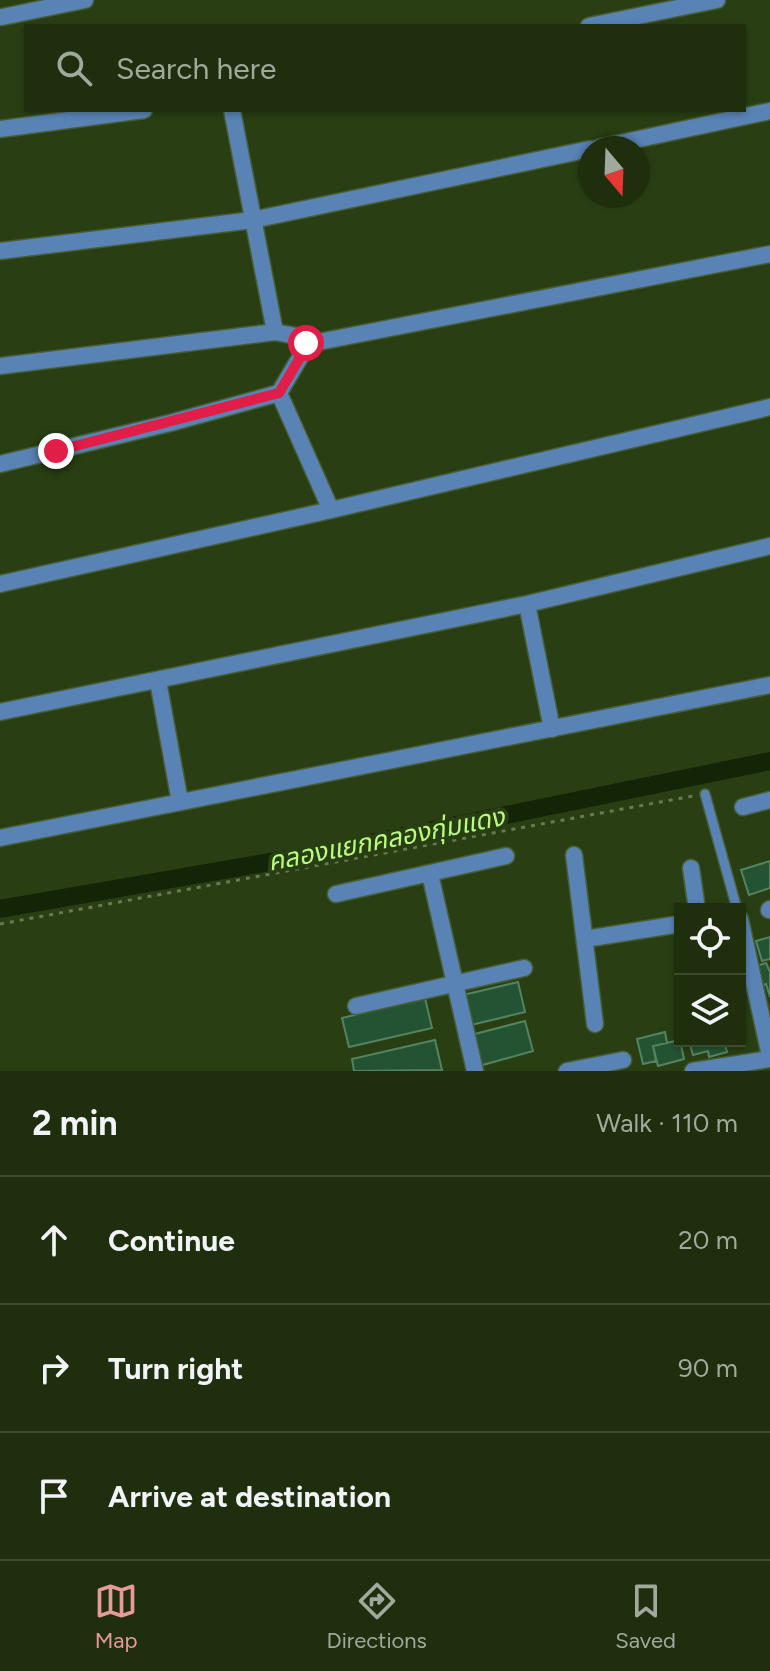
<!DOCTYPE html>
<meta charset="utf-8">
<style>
:root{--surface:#1f2f0e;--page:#2c3b1c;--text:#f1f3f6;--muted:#a1a99e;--line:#3c4a2e;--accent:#e69b98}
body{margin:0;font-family:Figtree,"Noto Sans Thai",sans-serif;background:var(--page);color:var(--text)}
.controls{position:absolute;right:24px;bottom:24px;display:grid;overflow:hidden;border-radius:0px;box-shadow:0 2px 6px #0004}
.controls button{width:72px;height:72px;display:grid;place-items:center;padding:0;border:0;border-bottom:2px solid var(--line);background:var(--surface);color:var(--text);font:40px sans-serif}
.compass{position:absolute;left:578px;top:136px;width:72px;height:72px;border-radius:50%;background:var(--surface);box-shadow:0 2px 6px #0004;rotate:161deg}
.stop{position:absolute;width:24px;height:24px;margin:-18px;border:6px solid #e11d48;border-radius:50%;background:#fff}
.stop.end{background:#e11d48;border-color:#fff;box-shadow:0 2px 8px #0008}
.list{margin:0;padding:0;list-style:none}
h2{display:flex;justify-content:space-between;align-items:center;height:104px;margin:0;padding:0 32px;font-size:34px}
h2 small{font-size:26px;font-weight:400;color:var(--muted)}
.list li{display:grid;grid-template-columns:52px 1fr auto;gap:24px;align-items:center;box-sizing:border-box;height:128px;padding:0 32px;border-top:2px solid var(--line)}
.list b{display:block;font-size:30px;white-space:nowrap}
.list em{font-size:26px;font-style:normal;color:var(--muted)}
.icon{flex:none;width:44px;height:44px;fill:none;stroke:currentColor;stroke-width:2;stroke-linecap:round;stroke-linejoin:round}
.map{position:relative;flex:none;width:770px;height:1071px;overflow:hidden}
.search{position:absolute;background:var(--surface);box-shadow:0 2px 6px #0004;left:24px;right:24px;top:24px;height:88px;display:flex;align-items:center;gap:20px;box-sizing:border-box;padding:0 28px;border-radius:0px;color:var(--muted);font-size:30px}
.sheet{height:488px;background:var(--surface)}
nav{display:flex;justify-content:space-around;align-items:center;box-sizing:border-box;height:112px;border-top:2px solid var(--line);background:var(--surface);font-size:22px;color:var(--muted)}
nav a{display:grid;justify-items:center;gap:4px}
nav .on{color:var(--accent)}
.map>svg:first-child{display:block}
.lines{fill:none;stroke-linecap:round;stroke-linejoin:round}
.canal{stroke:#142406;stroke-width:18}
.building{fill:#245333;stroke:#548360;stroke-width:2}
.lane-casing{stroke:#485d33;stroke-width:12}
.street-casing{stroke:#485d33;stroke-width:19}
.path{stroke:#667a54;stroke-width:3;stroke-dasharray:4 6;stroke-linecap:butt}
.lane{stroke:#5883b4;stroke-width:9}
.street{stroke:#5883b4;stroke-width:16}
.route{stroke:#e11d48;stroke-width:10}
.labels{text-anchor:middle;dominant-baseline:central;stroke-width:8;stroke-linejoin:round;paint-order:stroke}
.water-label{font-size:26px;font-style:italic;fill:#b9fa80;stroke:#293f13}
</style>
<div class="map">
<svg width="770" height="1071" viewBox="0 0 770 1071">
<rect width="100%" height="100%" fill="#293f13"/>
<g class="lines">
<path class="canal" d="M 0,909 L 316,854 L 770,761"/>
</g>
<path class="building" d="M 770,861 L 770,888 L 749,895 L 741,870 Z
M 770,937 L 770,959 L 762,961 L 756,941 Z
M 766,963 L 770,972 L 770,997 L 766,984 L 762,986 L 756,966 Z
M 518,982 L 525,1012 L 471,1025 L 463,995 Z
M 425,998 L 432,1028 L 349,1047 L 342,1018 Z
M 525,1021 L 533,1051 L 479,1066 L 471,1035 Z
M 665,1032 L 667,1043 L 653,1046 L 656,1061 L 643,1064 L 637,1039 Z
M 435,1040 L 442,1070 L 354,1071 L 352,1059 Z
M 680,1040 L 684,1059 L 658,1066 L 653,1046 Z
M 689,1041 L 724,1041 L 727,1052 L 709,1057 L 708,1051 L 693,1055 Z"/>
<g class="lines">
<defs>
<path id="lane" d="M 705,794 L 737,909"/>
<path id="street" d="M 2,17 L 85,0
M 589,26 L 717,0
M 232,110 L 275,332
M 0,129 L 144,110
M 597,148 L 770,111
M 0,251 L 253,220 L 590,149
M 0,366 L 275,332 L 296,336 L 308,344
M 279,393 L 331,510
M 0,464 L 170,423 L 279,393 L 308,344 L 770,254
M 0,584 L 331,510 L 770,407
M 527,604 L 552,729
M 158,681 L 180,802
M 0,712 L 527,604 L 770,546
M 743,807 L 770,800
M 0,838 L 770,685
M 574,855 L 595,1024
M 691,868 L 697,909
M 430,874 L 475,1071
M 336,894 L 506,856
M 769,910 L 770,909
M 740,919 L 770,1056
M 585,939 L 680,924
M 356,1006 L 524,968
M 567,1071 L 623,1060
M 693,1071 L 770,1059"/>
</defs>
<use href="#lane" class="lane-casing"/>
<use href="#street" class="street-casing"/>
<path class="path" d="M 0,924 L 693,796"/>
<use href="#lane" class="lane"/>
<use href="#street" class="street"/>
</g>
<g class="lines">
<path class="route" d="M 56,451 L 279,393 L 308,344 L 306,343"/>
</g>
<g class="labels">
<g class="water-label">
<text transform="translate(386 839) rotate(-11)">คลองแยกคลองกุ่มแดง</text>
</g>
</g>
</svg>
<div class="controls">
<button><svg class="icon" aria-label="locate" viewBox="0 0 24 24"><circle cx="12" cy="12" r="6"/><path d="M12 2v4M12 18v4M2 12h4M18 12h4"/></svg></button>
<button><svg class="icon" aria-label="layers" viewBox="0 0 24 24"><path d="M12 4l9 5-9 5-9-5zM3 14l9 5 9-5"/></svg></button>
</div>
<svg class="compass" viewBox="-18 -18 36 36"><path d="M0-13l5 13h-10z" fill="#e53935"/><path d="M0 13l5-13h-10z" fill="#a1a99e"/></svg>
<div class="stop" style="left:306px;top:343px"></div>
<div class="stop end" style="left:56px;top:451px"></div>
<div class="search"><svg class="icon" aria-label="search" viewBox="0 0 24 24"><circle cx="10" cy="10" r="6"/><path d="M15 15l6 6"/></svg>Search here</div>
</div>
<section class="sheet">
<h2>2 min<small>Walk · 110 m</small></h2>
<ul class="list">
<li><svg class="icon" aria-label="ahead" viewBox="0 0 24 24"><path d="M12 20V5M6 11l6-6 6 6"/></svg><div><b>Continue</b></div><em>20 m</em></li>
<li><svg class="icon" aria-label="right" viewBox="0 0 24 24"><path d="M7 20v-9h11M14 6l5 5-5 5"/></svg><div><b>Turn right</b></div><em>90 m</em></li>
<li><svg class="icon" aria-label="arrive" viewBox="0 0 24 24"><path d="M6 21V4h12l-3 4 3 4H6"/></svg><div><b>Arrive at destination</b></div></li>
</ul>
</section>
<nav>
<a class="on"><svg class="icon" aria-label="map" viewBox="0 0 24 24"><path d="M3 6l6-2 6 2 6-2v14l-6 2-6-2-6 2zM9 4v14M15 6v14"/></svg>Map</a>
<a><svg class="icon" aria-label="directions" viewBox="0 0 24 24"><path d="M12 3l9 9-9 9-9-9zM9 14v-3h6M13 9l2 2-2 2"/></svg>Directions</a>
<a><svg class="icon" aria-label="saved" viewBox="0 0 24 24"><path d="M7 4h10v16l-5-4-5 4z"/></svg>Saved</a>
</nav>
